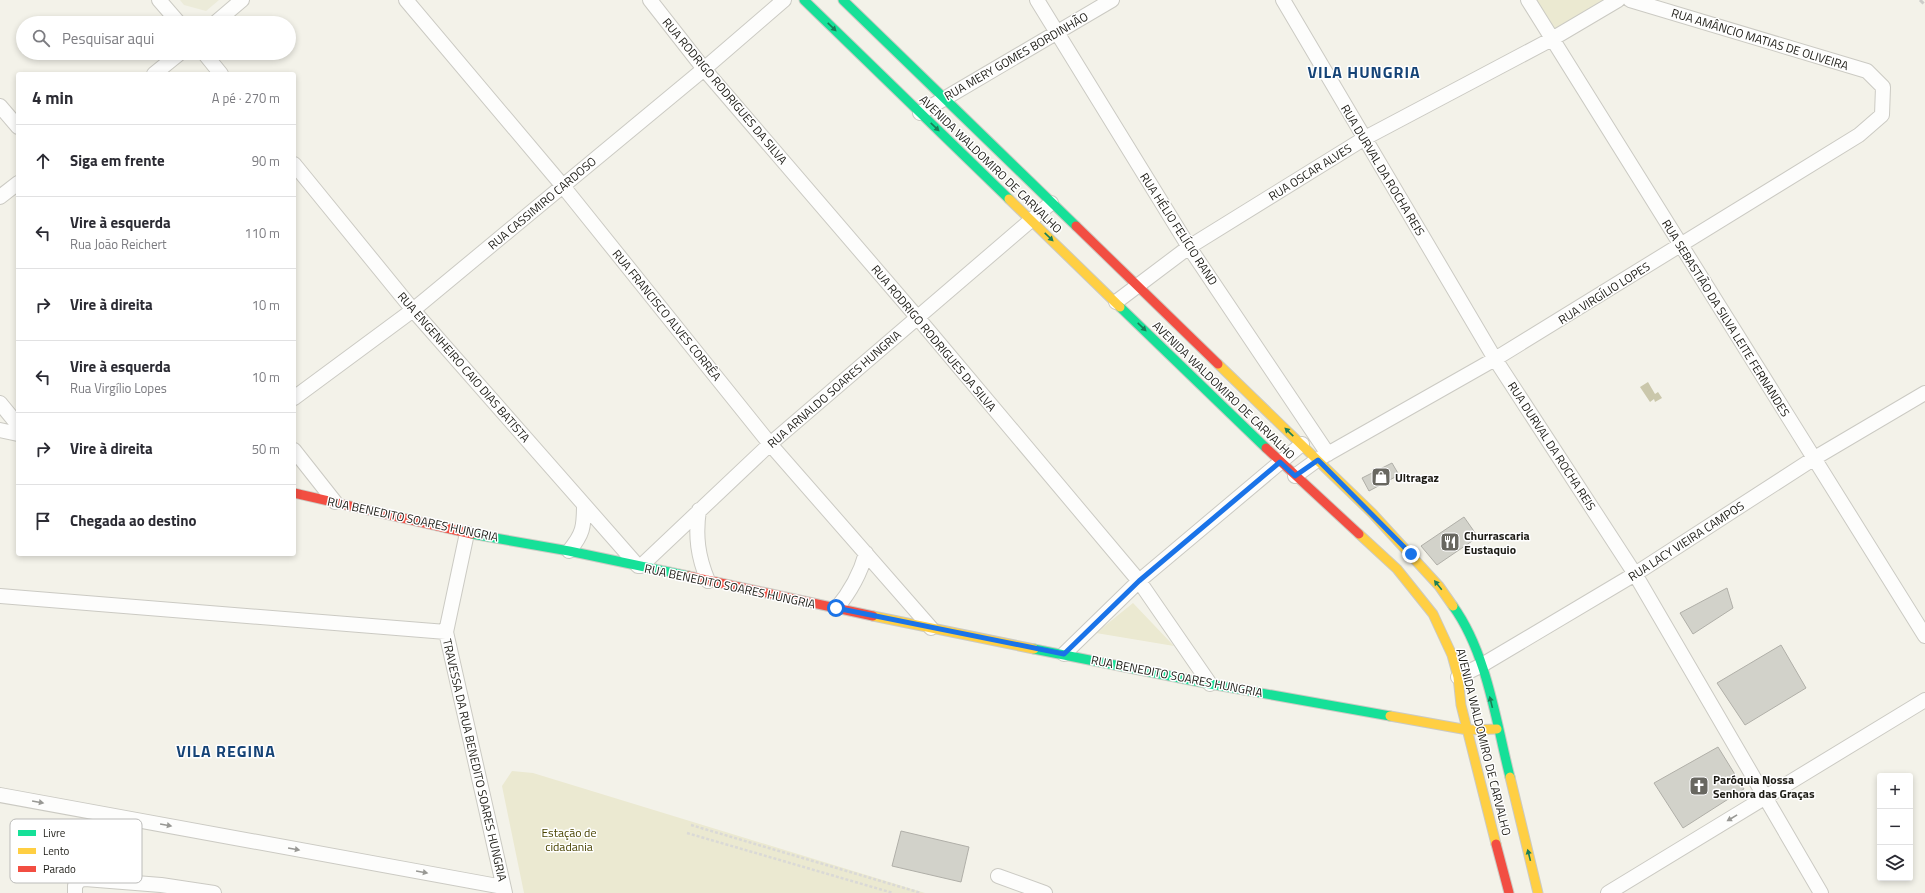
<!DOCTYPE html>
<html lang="pt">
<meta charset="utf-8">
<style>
:root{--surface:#fff;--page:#f7f7f7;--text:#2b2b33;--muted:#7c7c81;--line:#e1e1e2}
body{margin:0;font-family:"Titillium Web",sans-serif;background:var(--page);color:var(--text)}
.controls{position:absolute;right:12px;bottom:12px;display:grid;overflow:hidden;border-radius:4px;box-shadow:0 2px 6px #0003}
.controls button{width:36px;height:36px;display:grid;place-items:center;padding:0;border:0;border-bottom:1px solid var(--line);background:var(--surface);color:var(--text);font:20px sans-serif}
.stop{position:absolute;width:12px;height:12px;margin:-9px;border:3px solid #1a73e8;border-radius:50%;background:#fff}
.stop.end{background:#1a73e8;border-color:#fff;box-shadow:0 1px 4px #0008}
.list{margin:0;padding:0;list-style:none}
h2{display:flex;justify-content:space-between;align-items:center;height:52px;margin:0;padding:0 16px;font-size:17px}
h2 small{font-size:13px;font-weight:400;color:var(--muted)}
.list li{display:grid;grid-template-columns:26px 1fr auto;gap:12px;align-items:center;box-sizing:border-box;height:72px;padding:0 16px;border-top:1px solid var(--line)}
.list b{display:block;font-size:15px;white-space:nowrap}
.list p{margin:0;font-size:13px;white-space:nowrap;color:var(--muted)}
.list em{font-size:13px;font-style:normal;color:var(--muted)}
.icon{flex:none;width:22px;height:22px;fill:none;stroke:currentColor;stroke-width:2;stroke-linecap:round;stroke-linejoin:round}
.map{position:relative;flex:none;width:1925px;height:893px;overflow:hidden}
.search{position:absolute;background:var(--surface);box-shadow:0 2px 6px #0003;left:16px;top:16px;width:280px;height:44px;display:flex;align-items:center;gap:10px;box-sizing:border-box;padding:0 14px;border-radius:22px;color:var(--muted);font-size:15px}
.panel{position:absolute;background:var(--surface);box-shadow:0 2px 6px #0003;left:16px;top:72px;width:280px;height:484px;border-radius:4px}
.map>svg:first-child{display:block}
.built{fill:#ecebd9}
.green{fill:#ebe9d1}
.water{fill:#cac7ab}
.building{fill:#d2d2ca;stroke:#b0afa8}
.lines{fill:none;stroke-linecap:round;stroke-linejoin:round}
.street-casing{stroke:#cbcac3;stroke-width:16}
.fast-casing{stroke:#cbcac3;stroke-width:11}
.slow-casing{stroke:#cbcac3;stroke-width:11}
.jam-casing{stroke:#cbcac3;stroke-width:11}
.path{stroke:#dad9d6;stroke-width:2.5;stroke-dasharray:3 2;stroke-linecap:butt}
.street{stroke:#fdfdfc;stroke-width:14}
.fast{stroke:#16e098;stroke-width:9}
.slow{stroke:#ffcf43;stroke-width:9}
.jam{stroke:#f24e42;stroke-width:9}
.rail{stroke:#ccccc9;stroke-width:3;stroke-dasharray:5 5;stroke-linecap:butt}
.oneway{fill:#1a7e57}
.oneway2{fill:#989894}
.route{stroke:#1a73e8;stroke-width:5}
.labels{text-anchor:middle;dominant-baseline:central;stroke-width:3;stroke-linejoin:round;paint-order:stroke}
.street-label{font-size:12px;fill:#1d1c16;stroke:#fff}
.poi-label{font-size:12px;font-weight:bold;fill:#1d1c16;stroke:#fff;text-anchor:start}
.park-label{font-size:12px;fill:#494301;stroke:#fff}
.district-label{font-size:16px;font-weight:bold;letter-spacing:1px;fill:#154376;stroke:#fff}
.key{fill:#fff;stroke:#bbbbb9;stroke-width:1}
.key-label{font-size:11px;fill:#1d1c16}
</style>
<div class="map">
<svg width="1925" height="893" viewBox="0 0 1925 893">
<rect width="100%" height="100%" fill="#f3f2e9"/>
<path class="built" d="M 180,0 L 219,0 L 206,11 L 184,5 Z"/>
<path class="green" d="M 1531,0 L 1613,0 L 1553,36 Z
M 1133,603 L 1174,646 L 1096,633 Z
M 512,771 L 533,773 L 925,893 L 524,893 L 502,786 Z"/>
<path class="water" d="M 1648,382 L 1655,394 L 1658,392 L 1662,398 L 1655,402 L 1654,399 L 1650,402 L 1640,387 Z"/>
<path class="building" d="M 1392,463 L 1399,475 L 1369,491 L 1362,478 Z
M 1464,517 L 1478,537 L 1437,565 L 1421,546 Z
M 1727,588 L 1733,608 L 1693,634 L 1680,613 Z
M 1781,645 L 1806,688 L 1745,725 L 1717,683 Z
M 1718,747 L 1744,789 L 1683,828 L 1654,783 Z
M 901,831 L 969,847 L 961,882 L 892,866 Z"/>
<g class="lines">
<defs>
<path id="street" d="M 159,0 L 179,23
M 406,0 L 562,185 L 770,444 L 931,628
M 650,0 L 704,69 L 917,317 L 1139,581 L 1210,684
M 1037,0 L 1189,247 L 1328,454
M 1283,0 L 1495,359 L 1635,574 L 1821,893
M 1528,0 L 1925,636
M 215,23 L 242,0
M 204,53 L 221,74
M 154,74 L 180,53
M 0,106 L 18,127
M 920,113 L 1112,0
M 294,164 L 413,310 L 638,566
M 0,197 L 18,183
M 1116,302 L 1189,247 L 1365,138 L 1552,39 L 1618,0
M 294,398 L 413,310 L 704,69 L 784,0
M 0,403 L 18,425
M 0,430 L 18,434
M 294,450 L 335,502
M 1295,476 L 1317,460 L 1495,359 L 1859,135 L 1882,115 L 1883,87 L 1867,71 L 1630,0
M 699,510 C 695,536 698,557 708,581
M 467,533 L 446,632 L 505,893
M 569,551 C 583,534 584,527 584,505
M 641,566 L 770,444 L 1051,203
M 0,596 L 446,632
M 836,609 C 851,591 860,575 866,553
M 1064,654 L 1139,581 L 1302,444
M 1458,677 L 1482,665 L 1635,574 L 1813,459 L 1925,393
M 0,795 L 503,887
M 998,876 L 1045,893
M 75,893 L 75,886 L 79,880 L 85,879 L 161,885 L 214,893
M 1608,893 L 1925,700"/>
<path id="fast" d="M 804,0 L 1009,199
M 843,0 L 1076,226
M 1120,307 L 1266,448
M 472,534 L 569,551 L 688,576
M 1453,606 C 1487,653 1496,722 1510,777
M 1034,649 L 1210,684 L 1390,716"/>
<path id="slow" d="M 1009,199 L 1120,307
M 1218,364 L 1372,513 L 1439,586 L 1453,606
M 1359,534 L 1397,569 L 1433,614 L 1452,655 L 1458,677 L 1461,705 L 1496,844
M 873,616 L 1034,649
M 1390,716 L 1468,730 L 1497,729
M 1510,777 L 1538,893"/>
<path id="jam" d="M 1076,226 L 1218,364
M 1266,448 L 1359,534
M 294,493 L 472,534
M 688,576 L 873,616
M 1496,844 L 1509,893"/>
</defs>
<use href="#street" class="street-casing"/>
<use href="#fast" class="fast-casing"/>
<use href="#slow" class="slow-casing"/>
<use href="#jam" class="jam-casing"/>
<path class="path" d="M 691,825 L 921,893
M 687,833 L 893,893"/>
<use href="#street" class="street"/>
<use href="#fast" class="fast"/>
<use href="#slow" class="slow"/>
<use href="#jam" class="jam"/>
<path class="rail" d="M 1920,0 L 1925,5"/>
</g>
<defs><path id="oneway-solid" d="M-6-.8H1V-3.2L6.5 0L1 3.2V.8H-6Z"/></defs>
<g class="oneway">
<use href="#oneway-solid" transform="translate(832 27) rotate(44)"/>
<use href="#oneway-solid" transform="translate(935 127) rotate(44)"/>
<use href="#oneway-solid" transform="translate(1049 237) rotate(44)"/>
<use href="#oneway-solid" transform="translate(1142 327) rotate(44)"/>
<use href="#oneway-solid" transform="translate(1289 432) rotate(-136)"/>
<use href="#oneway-solid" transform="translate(1438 585) rotate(-129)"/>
<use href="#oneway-solid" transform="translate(1491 702) rotate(-104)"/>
<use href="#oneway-solid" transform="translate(1529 855) rotate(-104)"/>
</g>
<g class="oneway2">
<use href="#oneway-solid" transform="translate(38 802) rotate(10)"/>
<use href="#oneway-solid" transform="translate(1732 818) rotate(149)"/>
<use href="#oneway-solid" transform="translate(166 825) rotate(10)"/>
<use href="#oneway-solid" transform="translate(294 849) rotate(10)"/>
<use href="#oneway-solid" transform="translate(422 872) rotate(10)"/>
</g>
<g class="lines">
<path class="route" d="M 836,608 L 1064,654 L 1139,581 L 1280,462 L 1295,476 L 1318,460 L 1411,554"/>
</g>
<defs>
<symbol id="shop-square" viewBox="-11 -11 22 22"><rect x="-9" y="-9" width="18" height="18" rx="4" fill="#686760" stroke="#fff"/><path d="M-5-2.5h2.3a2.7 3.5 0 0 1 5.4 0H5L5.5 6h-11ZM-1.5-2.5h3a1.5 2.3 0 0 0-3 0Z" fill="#fff"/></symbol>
<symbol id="restaurant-square" viewBox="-11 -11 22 22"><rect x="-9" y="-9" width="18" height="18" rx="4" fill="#686760" stroke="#fff"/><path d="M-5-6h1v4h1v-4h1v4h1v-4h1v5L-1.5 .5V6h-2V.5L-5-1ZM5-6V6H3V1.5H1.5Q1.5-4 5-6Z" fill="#fff"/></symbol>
<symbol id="church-square" viewBox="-11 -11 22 22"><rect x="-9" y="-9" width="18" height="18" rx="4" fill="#686760" stroke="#fff"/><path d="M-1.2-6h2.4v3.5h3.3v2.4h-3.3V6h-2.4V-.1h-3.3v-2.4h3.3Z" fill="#fff"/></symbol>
</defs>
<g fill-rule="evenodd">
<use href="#shop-square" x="1370" y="466" width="22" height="22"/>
<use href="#restaurant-square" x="1439" y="531" width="22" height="22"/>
<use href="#church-square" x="1688" y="775" width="22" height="22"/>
</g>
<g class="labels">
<g class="street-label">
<text transform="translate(1760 39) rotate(17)">RUA AMÂNCIO MATIAS DE OLIVEIRA</text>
<text transform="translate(1016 56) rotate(-30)">RUA MERY GOMES BORDINHÃO</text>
<text transform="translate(725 91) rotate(50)">RUA RODRIGO RODRIGUES DA SILVA</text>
<text transform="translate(991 164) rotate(44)">AVENIDA WALDOMIRO DE CARVALHO</text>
<text transform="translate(1383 170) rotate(59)">RUA DURVAL DA ROCHA REIS</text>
<text transform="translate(1310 172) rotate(-32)">RUA OSCAR ALVES</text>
<text transform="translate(542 203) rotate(-40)">RUA CASSIMIRO CARDOSO</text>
<text transform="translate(1179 229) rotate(57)">RUA HÉLIO FELÍCIO RAND</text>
<text transform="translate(1604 293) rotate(-32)">RUA VIRGÍLIO LOPES</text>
<text transform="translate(667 315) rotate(51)">RUA FRANCISCO ALVES CORRÊA</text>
<text transform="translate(1726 318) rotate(58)">RUA SEBASTIÃO DA SILVA LEITE FERNANDES</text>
<text transform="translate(934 338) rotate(50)">RUA RODRIGO RODRIGUES DA SILVA</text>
<text transform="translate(464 367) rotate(49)">RUA ENGENHEIRO CAIO DIAS BATISTA</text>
<text transform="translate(834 389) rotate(-41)">RUA ARNALDO SOARES HUNGRIA</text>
<text transform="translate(1224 390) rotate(44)">AVENIDA WALDOMIRO DE CARVALHO</text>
<text transform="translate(1552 446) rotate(57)">RUA DURVAL DA ROCHA REIS</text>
<text transform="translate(413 519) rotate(12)">RUA BENEDITO SOARES HUNGRIA</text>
<text transform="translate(1686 541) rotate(-33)">RUA LACY VIEIRA CAMPOS</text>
<text transform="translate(730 586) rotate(12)">RUA BENEDITO SOARES HUNGRIA</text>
<text transform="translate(1177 676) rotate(11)">RUA BENEDITO SOARES HUNGRIA</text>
<text transform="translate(1484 742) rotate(76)">AVENIDA WALDOMIRO DE CARVALHO</text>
<text transform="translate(475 760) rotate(77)">TRAVESSA DA RUA BENEDITO SOARES HUNGRIA</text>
</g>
<g class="poi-label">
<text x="1395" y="477">Ultragaz</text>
<text x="1464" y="535">Churrascaria<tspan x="1464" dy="14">Eustaquio</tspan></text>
<text x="1713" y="779">Paróquia Nossa<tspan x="1713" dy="14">Senhora das Graças</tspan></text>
</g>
<g class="park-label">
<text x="569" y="832">Estação de<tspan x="569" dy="14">cidadania</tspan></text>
</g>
<g class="district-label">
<text x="1364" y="72">VILA HUNGRIA</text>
<text x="226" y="751">VILA REGINA</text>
</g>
</g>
<rect x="10" y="819" width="132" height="64" rx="6" class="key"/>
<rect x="18" y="830" width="18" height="6" fill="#16e098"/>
<rect x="18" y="848" width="18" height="6" fill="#ffcf43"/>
<rect x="18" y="866" width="18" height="6" fill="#f24e42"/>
<g class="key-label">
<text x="43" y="837">Livre</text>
<text x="43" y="855">Lento</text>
<text x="43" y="873">Parado</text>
</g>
</svg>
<div class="controls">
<button>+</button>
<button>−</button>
<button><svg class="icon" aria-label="layers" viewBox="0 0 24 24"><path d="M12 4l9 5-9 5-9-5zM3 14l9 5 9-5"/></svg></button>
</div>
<div class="stop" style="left:836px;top:608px"></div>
<div class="stop end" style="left:1411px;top:554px"></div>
<div class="search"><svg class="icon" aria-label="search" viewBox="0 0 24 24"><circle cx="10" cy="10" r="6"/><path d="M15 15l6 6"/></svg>Pesquisar aqui</div>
<section class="panel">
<h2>4 min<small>A pé · 270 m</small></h2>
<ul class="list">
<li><svg class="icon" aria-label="ahead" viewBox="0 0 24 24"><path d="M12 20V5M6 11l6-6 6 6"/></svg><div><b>Siga em frente</b></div><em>90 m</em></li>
<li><svg class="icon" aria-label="left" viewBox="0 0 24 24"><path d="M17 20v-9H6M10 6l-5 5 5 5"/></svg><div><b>Vire à esquerda</b><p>Rua João Reichert</p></div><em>110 m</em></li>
<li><svg class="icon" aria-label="right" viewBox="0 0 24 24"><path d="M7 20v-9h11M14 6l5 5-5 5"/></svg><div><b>Vire à direita</b></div><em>10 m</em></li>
<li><svg class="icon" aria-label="left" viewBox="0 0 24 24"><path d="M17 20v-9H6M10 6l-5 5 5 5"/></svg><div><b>Vire à esquerda</b><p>Rua Virgílio Lopes</p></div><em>10 m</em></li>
<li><svg class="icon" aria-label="right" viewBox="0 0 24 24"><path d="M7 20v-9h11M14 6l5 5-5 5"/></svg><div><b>Vire à direita</b></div><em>50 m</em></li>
<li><svg class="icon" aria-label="arrive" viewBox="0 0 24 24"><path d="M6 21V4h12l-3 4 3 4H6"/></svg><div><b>Chegada ao destino</b></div></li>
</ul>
</section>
</div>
